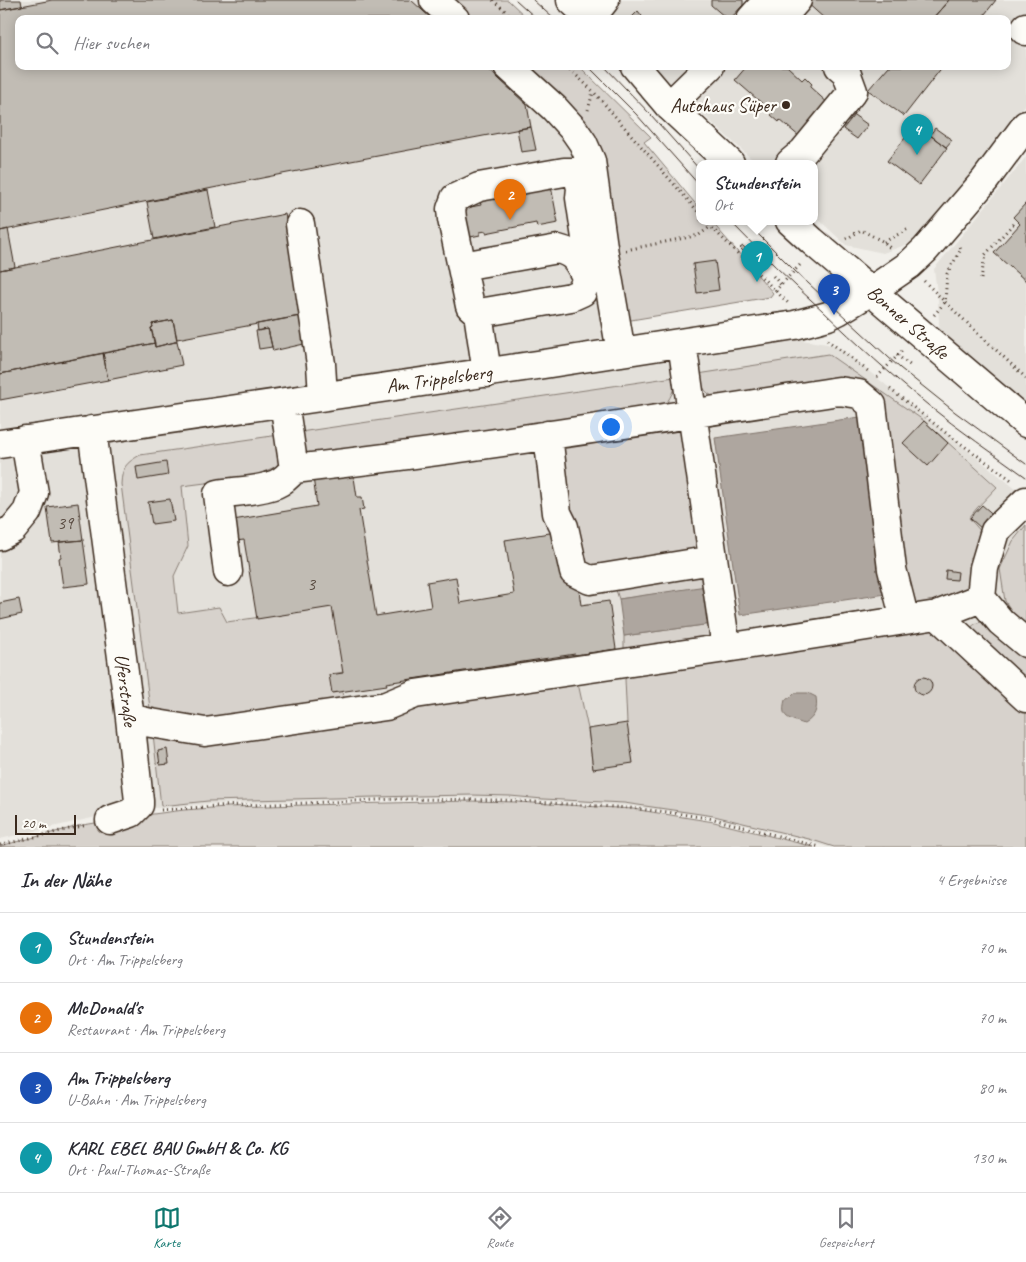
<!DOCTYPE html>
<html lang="de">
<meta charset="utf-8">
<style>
:root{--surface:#fff;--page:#f2f2f3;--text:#2b2b33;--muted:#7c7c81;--line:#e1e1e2;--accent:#0f766e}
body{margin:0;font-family:Caveat,sans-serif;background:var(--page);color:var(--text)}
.scale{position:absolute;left:15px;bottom:12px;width:61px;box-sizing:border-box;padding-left:5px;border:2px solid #3b2a1e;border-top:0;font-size:14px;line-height:18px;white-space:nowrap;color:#3b2a1e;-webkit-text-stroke:4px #fdfcf7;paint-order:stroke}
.you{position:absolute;left:610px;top:426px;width:18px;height:18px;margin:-12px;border:4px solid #fff;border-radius:50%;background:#1a73e8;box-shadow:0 0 0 8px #1a73e833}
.badge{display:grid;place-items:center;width:32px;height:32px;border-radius:50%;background:var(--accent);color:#fff;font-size:16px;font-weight:700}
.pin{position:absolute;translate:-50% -41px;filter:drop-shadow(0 1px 2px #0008)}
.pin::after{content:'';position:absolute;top:26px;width:18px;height:15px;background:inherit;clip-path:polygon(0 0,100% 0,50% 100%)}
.popup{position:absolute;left:696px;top:160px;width:122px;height:65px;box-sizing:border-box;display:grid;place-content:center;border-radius:10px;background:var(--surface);filter:drop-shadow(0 1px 4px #0005);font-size:16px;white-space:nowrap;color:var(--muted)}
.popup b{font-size:19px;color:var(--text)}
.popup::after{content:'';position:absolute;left:50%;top:100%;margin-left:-10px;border:10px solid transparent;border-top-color:var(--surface)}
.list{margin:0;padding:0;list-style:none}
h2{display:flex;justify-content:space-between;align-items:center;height:65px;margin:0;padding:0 20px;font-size:21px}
h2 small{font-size:16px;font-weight:400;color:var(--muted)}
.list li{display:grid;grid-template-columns:32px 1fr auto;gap:15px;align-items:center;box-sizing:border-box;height:70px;padding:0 20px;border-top:1px solid var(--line)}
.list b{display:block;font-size:19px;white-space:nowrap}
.list p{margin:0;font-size:16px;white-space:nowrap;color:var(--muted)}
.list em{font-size:16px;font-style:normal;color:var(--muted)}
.icon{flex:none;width:28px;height:28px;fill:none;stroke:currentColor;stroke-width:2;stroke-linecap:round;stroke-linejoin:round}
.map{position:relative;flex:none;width:1026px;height:847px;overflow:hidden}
.search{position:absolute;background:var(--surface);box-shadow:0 2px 12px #0003;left:15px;right:15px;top:15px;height:55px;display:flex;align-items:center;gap:12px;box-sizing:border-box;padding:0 18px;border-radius:10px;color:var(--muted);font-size:19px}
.sheet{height:345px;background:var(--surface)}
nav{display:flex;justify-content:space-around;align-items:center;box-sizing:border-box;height:70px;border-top:1px solid var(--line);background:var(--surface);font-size:14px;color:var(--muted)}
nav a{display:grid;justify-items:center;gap:2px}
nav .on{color:var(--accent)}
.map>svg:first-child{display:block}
.built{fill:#e3e0da}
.green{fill:#d7d2cc;stroke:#897e75}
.water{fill:#aea69f;stroke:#80746b}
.building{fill:#c1bcb4;stroke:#3b2a1e}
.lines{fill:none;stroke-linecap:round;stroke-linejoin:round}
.minor-casing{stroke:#3b2a1e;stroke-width:31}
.major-casing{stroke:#3b2a1e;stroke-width:31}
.path{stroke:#3b2a1e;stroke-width:3;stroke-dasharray:1 4;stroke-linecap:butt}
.minor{stroke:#fdfcf7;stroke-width:28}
.major{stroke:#fdfcf7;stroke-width:28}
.tram{stroke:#3b2a1e;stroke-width:1}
.poi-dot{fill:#3b2a1e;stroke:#fdfcf7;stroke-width:2}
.labels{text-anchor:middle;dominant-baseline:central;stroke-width:4.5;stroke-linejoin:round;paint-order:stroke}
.number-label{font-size:18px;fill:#5c4e44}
.poi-label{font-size:20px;fill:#3b2a1e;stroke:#fdfcf7;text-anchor:end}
.street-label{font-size:20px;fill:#3b2a1e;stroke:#fdfcf7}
</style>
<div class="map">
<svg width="1026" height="847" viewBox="0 0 1026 847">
<rect width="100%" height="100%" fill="#f1efea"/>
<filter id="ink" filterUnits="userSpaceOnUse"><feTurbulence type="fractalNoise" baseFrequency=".02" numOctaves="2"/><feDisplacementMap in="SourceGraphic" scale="10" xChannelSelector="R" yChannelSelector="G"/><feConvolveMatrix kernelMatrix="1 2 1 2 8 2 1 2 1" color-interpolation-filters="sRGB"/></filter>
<g filter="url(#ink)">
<path class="built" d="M 0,0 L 425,0 L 446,19 L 19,19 L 19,66 L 499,66 L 573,133 L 609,339 L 0,435 Z
M 577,0 L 1026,0 L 1026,104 L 937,222 L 911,243 L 883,253 L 846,245 L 815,216 L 814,163 L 756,163 L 650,66 L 1007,66 L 1007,19 L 598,19 Z
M 1026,157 L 1026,415 L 940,347 L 938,300 L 934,269 Z
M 789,338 L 827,344 L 841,349 L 1026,497 L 1026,847 L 827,847 L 806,840 L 712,817 L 631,806 L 495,798 L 427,797 L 209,804 L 161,808 L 140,807 L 0,839 L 0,453 Z"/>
<path class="green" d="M 437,0 L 508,0 L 528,19 L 458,19 Z
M 510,66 L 579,66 L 651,137 L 644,142 L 699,208 L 700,221 L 711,221 L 773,293 L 770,297 L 619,322 L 594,159 Z
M 828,354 L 923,420 L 997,487 L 977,508 L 969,518 L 983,534 L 970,592 L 921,608 L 909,602 L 876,398 L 720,400 C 705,393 703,390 698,374 Z
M 674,377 C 676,390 670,398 663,408 L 305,456 L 300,432 Z
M 666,425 L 681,430 L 707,558 L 592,576 L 574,564 L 560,447 Z
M 279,435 L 282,460 L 277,466 L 252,477 L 182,486 L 188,546 L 174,576 L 178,613 L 219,607 L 227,622 L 334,606 L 344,672 L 331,674 L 334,691 L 342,690 L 343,700 L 205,728 L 151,716 L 121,484 C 122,467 126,463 140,455 Z
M 1026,525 L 1026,630 L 1021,625 L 1005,601 L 1000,569 L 1013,541 Z
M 707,564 L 717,632 L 711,643 L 624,653 L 624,636 L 711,624 L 706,587 L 619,599 L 612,578 Z
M 982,622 L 1026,661 L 1026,688 L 970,630 C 973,624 976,623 982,622 Z
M 903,628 L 945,630 L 1026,707 L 1026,847 L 834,847 L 809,839 L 714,816 L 652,807 L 624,803 L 543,799 L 510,796 L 472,795 L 417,796 L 208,801 L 161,806 L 152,725 L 576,674 L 588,729 L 593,768 L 627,723 L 625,679 L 634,670 Z
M 470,801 L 517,802 L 633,809 L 714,822 L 814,847 L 0,847 L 0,846 L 83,825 L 138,816 L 184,810 L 227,807 Z"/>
<path class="water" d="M 860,417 L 886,594 L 740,615 L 715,438 Z
M 706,586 L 711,624 L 624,636 L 619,599 Z
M 795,693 L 808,693 L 816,697 C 818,710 815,717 804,724 C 789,718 780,719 785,700 L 791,697 Z"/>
<path class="building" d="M 0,0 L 21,0 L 22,6 L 0,10 Z
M 52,0 L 411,0 L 432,19 L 19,19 L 19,66 L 485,66 L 527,105 L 531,127 L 277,175 L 0,231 L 0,10 Z
M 711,0 L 743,0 L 743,5 L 732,17 L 725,17 L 711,5 Z
M 808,0 L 949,0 L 932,19 L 825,19 L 806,2 Z
M 949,0 L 996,0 L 981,19 L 932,19 Z
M 638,11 L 642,16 L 639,19 L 634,19 L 632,17 Z
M 747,66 L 787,66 L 802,80 L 805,77 L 812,84 L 810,87 L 830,105 L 801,138 L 780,120 L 779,122 L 771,115 L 773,113 L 735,80 Z
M 889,66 L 943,66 L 904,116 L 868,90 Z
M 854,115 L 868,125 L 857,139 L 843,129 Z
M 916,124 L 947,148 L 919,185 L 887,161 Z
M 531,127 L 536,150 L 521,152 L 517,129 Z
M 935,128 L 952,140 L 946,147 L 930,135 Z
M 550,181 L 558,223 L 537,227 L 536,223 L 486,233 L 486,231 L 480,232 L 480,235 L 461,239 L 455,210 L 481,205 L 479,198 Z
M 208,190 L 215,227 L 154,239 L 147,202 Z
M 1026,203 L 1026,281 L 994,253 L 1020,224 L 1013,217 Z
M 285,214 L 306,315 L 177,339 L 173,320 L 152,324 L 153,327 L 151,328 L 155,343 L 0,374 L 0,270 Z
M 8,229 L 15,267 L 0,270 L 0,231 Z
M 743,246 L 753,255 L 750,258 L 740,248 Z
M 715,261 L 719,290 L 697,293 L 693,264 Z
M 299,316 L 304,344 L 273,351 L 268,329 L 258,331 L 257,324 Z
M 173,320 L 177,341 L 174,341 L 175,342 L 155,347 L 151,328 L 153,327 L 152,324 Z
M 268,329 L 272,347 L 259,349 L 256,331 Z
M 174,341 L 177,341 L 182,365 L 108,380 L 103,353 L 155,343 L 155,347 L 175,342 Z
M 103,353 L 108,380 L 0,400 L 0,374 Z
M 924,421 L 948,443 L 928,466 L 903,443 Z
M 166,462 L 168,475 L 138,480 L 136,467 Z
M 353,471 L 357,497 L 362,497 L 364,509 L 359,510 L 376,616 L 431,607 L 427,582 L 456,577 L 460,603 L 514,594 L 505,540 L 556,532 L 577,577 L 581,605 L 609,601 L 616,649 L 575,655 L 575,654 L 386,683 L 387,685 L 332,693 L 329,675 L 343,673 L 332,607 L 257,619 L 244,540 L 236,541 L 233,520 L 317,506 L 313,477 Z
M 170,499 L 174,521 L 152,524 L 148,502 Z
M 78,503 L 83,540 L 52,543 L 47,507 Z
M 982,505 L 996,517 L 984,531 L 970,518 Z
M 83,540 L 89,584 L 63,587 L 59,558 L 61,557 L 59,542 Z
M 946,570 L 958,572 L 957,580 L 945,579 Z
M 19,599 L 22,614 L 0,619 L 0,603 Z
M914 686a9 9 0 1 1 18 0a9 9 0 1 1-18 0Z
M 627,723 L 633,763 L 593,769 L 588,729 Z
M 167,749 L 169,764 L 160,765 L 158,751 Z"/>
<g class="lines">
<defs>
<path id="minor" d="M 434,0 L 455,19
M 591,18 L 605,0
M 751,19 L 768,0
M 784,19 L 782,17 L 797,0
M 1026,27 L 1024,30 L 1026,31
M 508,66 L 554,108 L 574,130 L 583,143 L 591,161 L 604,254 L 621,352
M 669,106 L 710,66
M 790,163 L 803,152 L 853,91 L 846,72 L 839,66
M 300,224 L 321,364 L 323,396
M 462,266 L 558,249 C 575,253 579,262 586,277
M 478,313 L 491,311 L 571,297 L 582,292 L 589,269 L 589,258 L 580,198 L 581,188 L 579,180 L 573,172 L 564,172 L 479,187 L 455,198 L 451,209 L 452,219 L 470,306 L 478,313 L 487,373
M 682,343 L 726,648
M 284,402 L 294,469
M 92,430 L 130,718 L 139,801 L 139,805 L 131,813 L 110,820
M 548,435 L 557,513 L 564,527 L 574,572 L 590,580 L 713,560
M 0,444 L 544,364 L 795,325 L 828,316 L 838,311 L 871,291
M 1026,501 L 995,531 L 984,568 L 981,598 L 1001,622 L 1026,643
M 0,536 L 13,529 L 27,512 L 34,493 L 25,440
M 228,572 L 218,494 C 236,491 259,491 276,484 C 283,481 289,475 294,469 C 477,448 658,419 839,391 L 859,394 L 872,405 L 892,569 L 905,620
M 937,615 L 1026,698
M 130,718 L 151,723 L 205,732 L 386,706 L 415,694 L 726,648 L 937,615 L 981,598"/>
<path id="major" d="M 571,0 L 592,19
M 635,66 L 669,106 L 730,163
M 790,221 L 812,241 L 1026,423
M 871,291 L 909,265 L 925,250 L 985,180 L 1026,125"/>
</defs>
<use href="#minor" class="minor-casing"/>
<use href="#major" class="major-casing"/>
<path class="path" d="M 493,0 L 514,19
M 566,66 L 593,91 L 700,214
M 588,110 L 593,92
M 705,221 L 788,303
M 846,239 L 861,230 L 884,242 L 891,249
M 884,242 L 910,228
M 626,250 L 699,235 L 710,227
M 773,276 L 781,285
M 981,279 L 985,255 L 1013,224
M 924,281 L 945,302 L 1026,378
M 775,291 L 800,265 L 803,264
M 934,315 L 945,302 L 947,274 L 961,249 L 960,246
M 827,340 L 868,371
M 897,355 L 911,366
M 877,377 L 904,349
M 890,389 L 946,433 L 1013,481
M 161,810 L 217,806 L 306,803 L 400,799 L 502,800 L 630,808 L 667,812 L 714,819 L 820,847
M 0,845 L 87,825"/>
<use href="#minor" class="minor"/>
<use href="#major" class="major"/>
<path class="tram" d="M 516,0 L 537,19
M 533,0 L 554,19
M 588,66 L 636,114 L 700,186
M 604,66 L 651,115 L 700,170
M 730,221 C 760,252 791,282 823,311 C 857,344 891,375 928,405 C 959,430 993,453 1026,477
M 745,221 L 795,271 L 900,368 L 955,412 L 1026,464"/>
</g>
</g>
<circle class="poi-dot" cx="786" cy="105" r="5"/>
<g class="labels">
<g class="number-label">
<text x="65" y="523">39</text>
<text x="311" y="584">3</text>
</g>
<g class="poi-label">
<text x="776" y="105">Autohaus Süper</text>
</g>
<g class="street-label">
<text transform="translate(908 322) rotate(41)">Bonner Straße</text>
<text transform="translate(439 379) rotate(-8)">Am Trippelsberg</text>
<text transform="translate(126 690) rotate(83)">Uferstraße</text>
</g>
</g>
</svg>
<div class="scale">20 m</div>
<div class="you"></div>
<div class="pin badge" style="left:757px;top:282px;background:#0f9aa8">1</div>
<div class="popup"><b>Stundenstein</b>Ort</div>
<div class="pin badge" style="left:510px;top:220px;background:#e8710a">2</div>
<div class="pin badge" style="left:834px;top:315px;background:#1a4fb4">3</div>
<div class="pin badge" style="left:917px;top:155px;background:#0f9aa8">4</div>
<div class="search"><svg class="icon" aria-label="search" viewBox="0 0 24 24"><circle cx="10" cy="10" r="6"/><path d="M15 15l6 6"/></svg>Hier suchen</div>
</div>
<section class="sheet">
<h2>In der Nähe<small>4 Ergebnisse</small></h2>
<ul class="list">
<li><span class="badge" style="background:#0f9aa8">1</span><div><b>Stundenstein</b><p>Ort · Am Trippelsberg</p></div><em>70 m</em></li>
<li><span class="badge" style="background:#e8710a">2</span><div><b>McDonald's</b><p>Restaurant · Am Trippelsberg</p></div><em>70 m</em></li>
<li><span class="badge" style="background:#1a4fb4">3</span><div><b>Am Trippelsberg</b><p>U-Bahn · Am Trippelsberg</p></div><em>80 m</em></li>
<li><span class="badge" style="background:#0f9aa8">4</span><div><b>KARL EBEL BAU GmbH &amp; Co. KG</b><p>Ort · Paul-Thomas-Straße</p></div><em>130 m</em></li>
</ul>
</section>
<nav>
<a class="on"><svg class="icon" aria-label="map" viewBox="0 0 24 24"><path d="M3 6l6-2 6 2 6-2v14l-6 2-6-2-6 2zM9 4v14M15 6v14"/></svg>Karte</a>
<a><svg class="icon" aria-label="directions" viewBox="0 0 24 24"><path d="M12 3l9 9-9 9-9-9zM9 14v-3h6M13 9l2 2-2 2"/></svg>Route</a>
<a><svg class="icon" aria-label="saved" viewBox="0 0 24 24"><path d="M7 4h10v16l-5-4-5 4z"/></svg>Gespeichert</a>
</nav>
